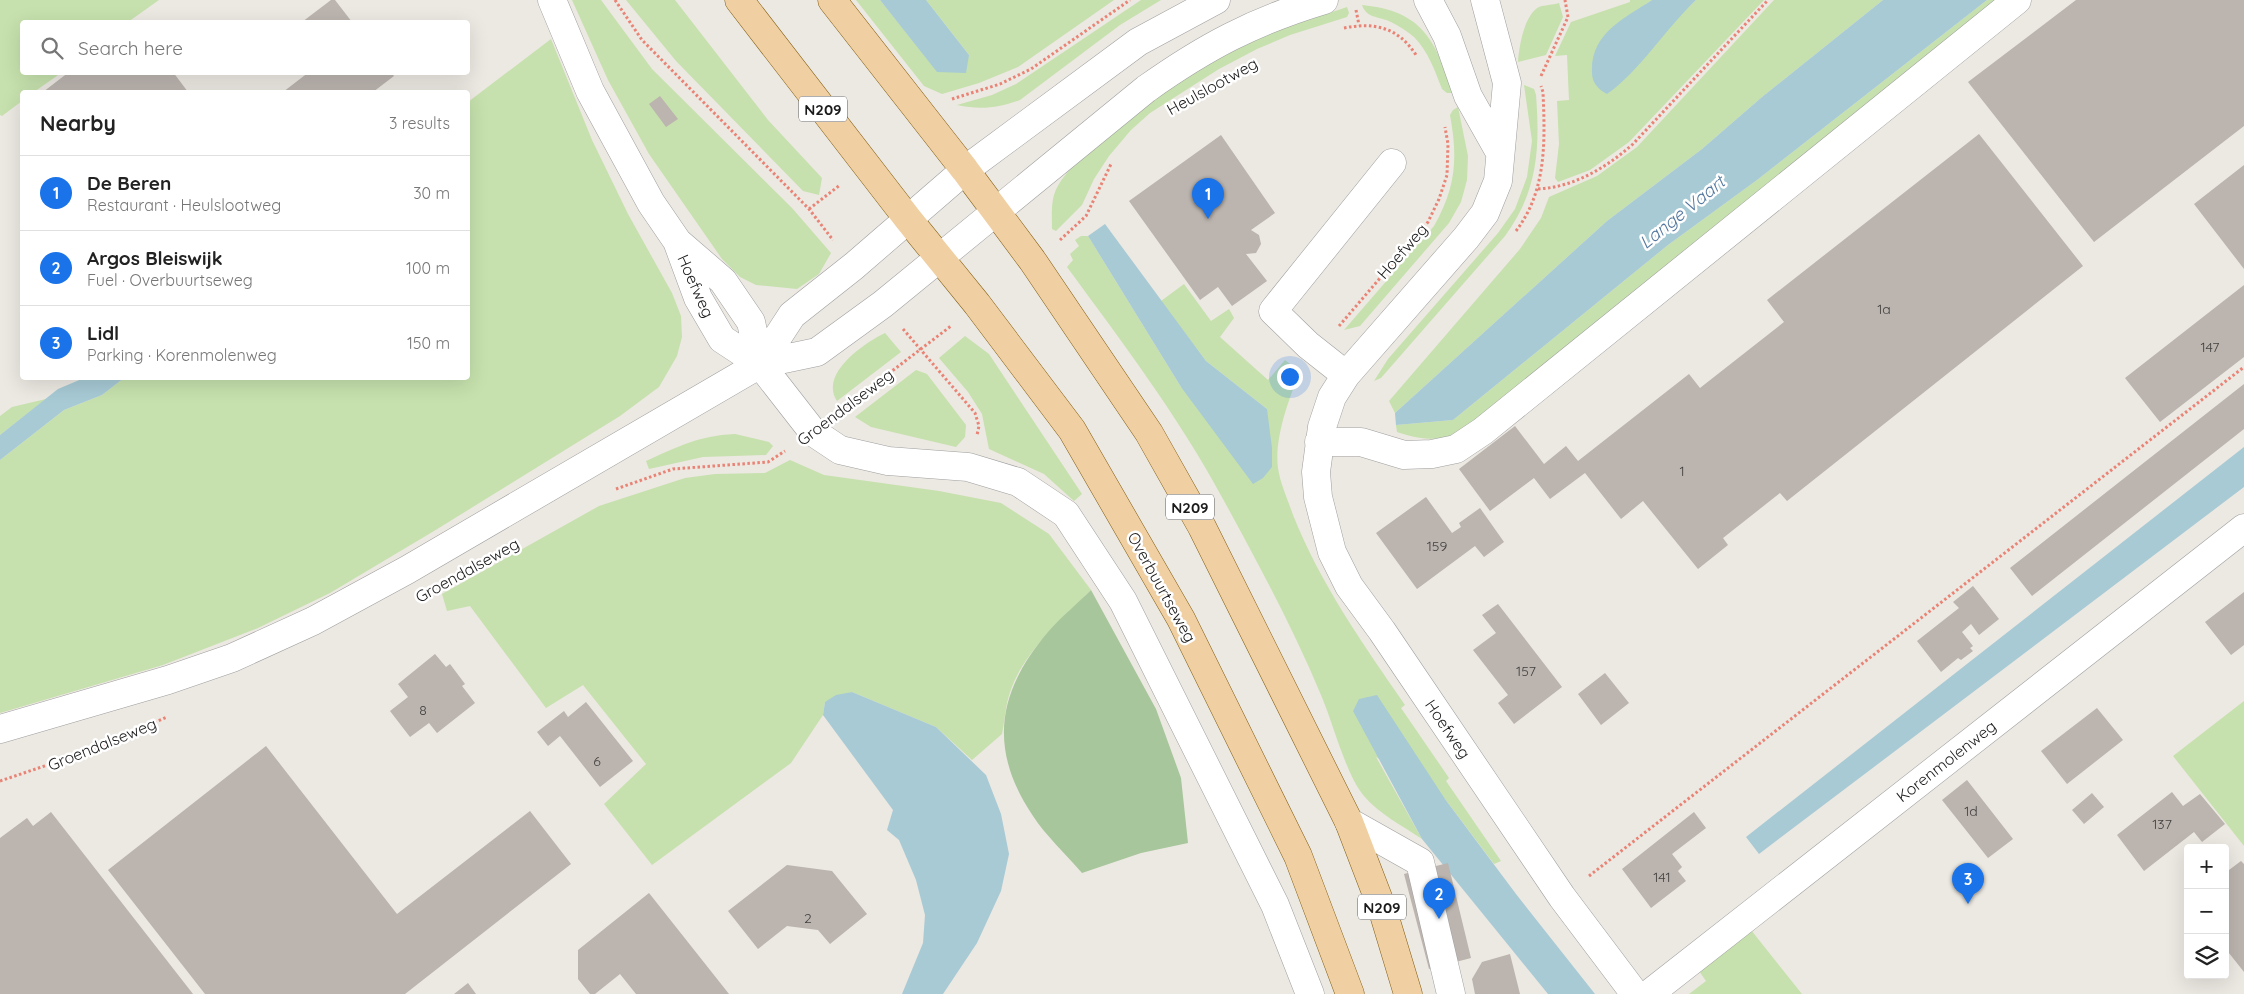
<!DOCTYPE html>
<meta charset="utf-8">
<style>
:root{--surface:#fff;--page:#f6f6f6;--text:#222;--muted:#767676;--line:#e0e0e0;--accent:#1a73e8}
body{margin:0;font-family:Quicksand,sans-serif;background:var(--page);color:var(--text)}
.controls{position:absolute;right:15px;bottom:15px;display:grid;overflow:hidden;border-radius:5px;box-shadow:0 5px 20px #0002}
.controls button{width:45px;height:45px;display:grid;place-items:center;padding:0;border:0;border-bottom:1px solid var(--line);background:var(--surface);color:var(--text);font:25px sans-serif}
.you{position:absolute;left:1289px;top:376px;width:18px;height:18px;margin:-12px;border:4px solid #fff;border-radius:50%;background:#1a73e8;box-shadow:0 0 0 8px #1a73e833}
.badge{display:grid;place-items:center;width:32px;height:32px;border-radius:50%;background:var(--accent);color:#fff;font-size:16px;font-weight:700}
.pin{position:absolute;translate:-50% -41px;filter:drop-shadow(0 1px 2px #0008)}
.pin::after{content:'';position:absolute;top:26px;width:18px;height:15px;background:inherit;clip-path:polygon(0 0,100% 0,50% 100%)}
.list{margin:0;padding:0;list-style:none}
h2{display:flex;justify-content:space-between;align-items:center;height:65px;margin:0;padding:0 20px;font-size:21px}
h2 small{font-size:16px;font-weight:400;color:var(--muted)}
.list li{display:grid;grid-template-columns:32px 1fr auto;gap:15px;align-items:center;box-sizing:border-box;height:75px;padding:0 20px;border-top:1px solid var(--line)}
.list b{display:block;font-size:19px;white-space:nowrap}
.list p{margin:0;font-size:16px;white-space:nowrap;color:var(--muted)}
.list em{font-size:16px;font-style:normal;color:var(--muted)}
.icon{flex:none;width:28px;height:28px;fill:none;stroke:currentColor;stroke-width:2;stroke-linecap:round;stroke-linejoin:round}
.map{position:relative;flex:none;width:2244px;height:994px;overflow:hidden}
.search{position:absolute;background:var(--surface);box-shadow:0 5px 20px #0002;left:20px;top:20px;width:450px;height:55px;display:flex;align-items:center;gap:12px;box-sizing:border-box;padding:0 18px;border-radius:5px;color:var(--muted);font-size:19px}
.panel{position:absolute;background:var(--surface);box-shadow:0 5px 20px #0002;left:20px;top:90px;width:450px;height:290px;border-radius:5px}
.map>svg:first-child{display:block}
.grass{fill:#c6e1ad}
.forest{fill:#a7c69b}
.water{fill:#a7cad5}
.building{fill:#bbb4af}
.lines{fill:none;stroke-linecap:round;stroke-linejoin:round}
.minor-casing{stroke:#9f9f9f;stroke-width:29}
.major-casing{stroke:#825e10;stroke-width:29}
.path{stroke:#e98375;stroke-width:3;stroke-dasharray:2.5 2.5;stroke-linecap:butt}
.minor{stroke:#fff;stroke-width:28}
.major{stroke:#f0cfa2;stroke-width:28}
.labels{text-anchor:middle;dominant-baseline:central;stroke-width:5;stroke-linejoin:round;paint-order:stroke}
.number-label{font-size:14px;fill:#434140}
.shield{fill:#fff;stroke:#5f5f5f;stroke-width:1}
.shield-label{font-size:15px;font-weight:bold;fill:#1b1b1b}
.street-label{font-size:16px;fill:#1b1b1b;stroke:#fff}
.water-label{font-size:18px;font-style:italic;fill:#53789f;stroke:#fff}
</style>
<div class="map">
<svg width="2244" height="994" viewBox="0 0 2244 994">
<rect width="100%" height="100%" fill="#ece8e2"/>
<path class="grass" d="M 0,0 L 159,0 L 128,22 L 22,22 L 22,72 L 61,73 L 34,92 L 22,92 L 22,101 L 2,116 L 0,115 Z
M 572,0 L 601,0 L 652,69 L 792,208 L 831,253 L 819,274 L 797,289 L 756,285 L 740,277 L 722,259 L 649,154 L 608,80 Z
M 626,0 L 675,0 L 768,120 L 822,178 L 819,195 L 803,191 L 676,61 Z
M 856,0 L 880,0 L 937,71 L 969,55 L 926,0 L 1114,0 L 1018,67 L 979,83 L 942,94 L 924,86 Z
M 1141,0 L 1161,0 L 1120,25 L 1020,100 C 998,108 980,110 957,105 L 992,95 L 1016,84 Z
M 1630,0 L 1652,0 L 1618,23 L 1676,19 L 1696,0 L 1764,0 L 1629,142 L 1590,170 L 1558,182 L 1555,178 L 1559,144 L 1557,101 L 1569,100 L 1567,55 L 1555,56 L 1571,22 L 1630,2 Z
M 1774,0 L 1883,0 L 1762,97 L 1702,149 L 1607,221 L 1395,413 L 1389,401 L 1520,249 L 1541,218 L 1549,197 L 1597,176 L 1637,147 Z
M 1987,0 L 2004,0 L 1459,434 C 1437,442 1418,439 1397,432 L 1396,425 L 1453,420 L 1668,245 L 1757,180 Z
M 1559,3 L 1563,17 L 1546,55 L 1518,62 C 1519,47 1524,15 1539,7 C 1544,5 1553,5 1559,3 Z
M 1362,5 C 1423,11 1435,40 1453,93 L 1447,93 L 1442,89 C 1435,71 1428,51 1414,37 C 1407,31 1399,26 1391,22 C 1379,16 1367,19 1362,5 Z
M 1347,7 L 1349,13 L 1347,17 L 1290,35 L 1257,49 L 1219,69 L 1150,113 L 1131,130 L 1109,156 L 1094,179 L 1082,205 L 1056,231 L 1052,229 C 1052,218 1051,205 1054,195 C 1069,147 1210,60 1257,38 C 1286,25 1318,17 1347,7 Z
M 551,39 L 592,140 L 628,214 L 672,293 L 681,316 L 682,337 L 677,356 L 659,387 L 620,416 L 434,531 L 330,593 L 258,628 L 163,665 L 0,713 L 0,460 L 64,410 L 102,395 L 124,378 L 468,378 L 468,102 Z
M 1524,85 L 1534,89 L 1536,95 C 1540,148 1538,191 1505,236 L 1381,378 L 1374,381 L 1388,359 L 1498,233 L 1515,209 L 1527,177 L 1532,141 Z
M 1458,107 L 1468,156 L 1467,180 L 1461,202 L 1449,223 L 1360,326 L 1344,330 L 1434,226 C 1456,187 1458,158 1450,115 L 1453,110 Z
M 1081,236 L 1088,236 L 1181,387 L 1267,409 L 1206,361 L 1161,301 L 1184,284 L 1211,321 L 1229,309 L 1234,318 L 1220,337 L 1268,380 L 1285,360 L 1300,372 C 1289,398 1274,439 1278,468 C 1280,483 1288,500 1293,515 C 1321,585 1363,644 1405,705 L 1401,708 L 1449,778 L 1446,781 L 1501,861 L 1494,864 L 1445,799 L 1376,757 L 1422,839 C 1403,826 1379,814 1364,796 C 1346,775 1333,723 1321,695 C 1293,628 1258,563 1223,499 C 1179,417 1122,342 1067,267 L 1073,260 L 1070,254 L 1079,246 L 1075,240 Z
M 885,333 L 901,352 L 837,401 C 819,374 864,343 885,333 Z
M 965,336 L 989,354 L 1082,494 L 1074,501 L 1044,474 L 989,449 L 982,414 L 968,392 L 939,358 Z
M 916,370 L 927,374 L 966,425 L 965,437 L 956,447 L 871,427 L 855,417 Z
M 46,399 L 0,435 L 0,416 L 12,407 Z
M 735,434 L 769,442 L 773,446 L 766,455 L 703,457 L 649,469 L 646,461 C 680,446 697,436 735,434 Z
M 790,460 L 824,475 L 939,491 L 1001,503 L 1049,534 L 1091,590 C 1059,622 1017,657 1007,703 C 1005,713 1004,724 1002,734 L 972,760 L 936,727 L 852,692 L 825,702 L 823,715 L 791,763 L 652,865 L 604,804 L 646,764 L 583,685 L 546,708 L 470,606 L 447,611 L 442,594 L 599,506 L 685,478 L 715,474 L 765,473 Z
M 2244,701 L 2244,846 L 2173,756 Z
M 1751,930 L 1802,994 L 1689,994 L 1706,981 L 1699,971 Z"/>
<path class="forest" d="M 1091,590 L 1156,709 L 1181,778 L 1188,843 L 1141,853 L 1082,873 C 1066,854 1046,836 1033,816 C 988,749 997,692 1048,632 C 1061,617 1077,604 1091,590 Z"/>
<path class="water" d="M 880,0 L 926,0 L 969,55 L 966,73 L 937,72 Z
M 1652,0 L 1696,0 C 1666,28 1639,72 1607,94 C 1599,90 1592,83 1592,73 C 1590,34 1623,19 1652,0 Z
M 1883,0 L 1987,0 L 1757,180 L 1668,245 L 1453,420 L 1396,425 L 1395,413 L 1607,221 L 1702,149 L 1762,97 Z
M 1105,224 L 1206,361 L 1267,409 L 1272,448 L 1272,467 L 1263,478 L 1253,484 L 1181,387 L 1088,236 Z
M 84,378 L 124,378 L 102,395 L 64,410 L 0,460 L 0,435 L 58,389 Z
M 2244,447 L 2244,487 L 1759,854 L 1746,837 Z
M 852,692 L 936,727 L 986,775 L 1001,814 L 1009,854 L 1001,891 L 977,943 L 943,994 L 902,994 L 923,943 L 925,915 L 916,880 L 899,840 L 887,830 L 893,810 L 823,715 L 825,702 L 836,695 Z
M 1377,695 L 1445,799 L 1516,894 L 1595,994 L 1548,994 L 1422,839 L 1353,711 L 1359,699 Z"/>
<path class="building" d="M 331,0 L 335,0 L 352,22 L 302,22 Z
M 2076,0 L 2244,0 L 2244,126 L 2094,242 L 1968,82 Z
M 69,72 L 173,72 L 188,92 L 43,92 Z
M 309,72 L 391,72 L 394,76 L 373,92 L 283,92 Z
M 660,96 L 678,119 L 666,127 L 649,104 Z
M 1979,134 L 2083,266 L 1787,501 L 1780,493 L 1723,538 L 1728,545 L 1698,569 L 1643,501 L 1621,519 L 1585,473 L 1550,499 L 1534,478 L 1490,511 L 1459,469 L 1515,426 L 1544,464 L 1566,446 L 1578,461 L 1689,374 L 1700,388 L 1784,322 L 1767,300 Z
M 1221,135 L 1275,213 L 1251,230 L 1259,235 L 1261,244 L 1256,253 L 1246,254 L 1267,281 L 1232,306 L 1218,287 L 1200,300 L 1129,201 Z
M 2244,165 L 2244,269 L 2194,204 Z
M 2244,285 L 2244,357 L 2160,422 L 2125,378 Z
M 2244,384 L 2244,429 L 2032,596 L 2010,568 Z
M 1426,497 L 1452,533 L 1461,527 L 1459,523 L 1480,508 L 1504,542 L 1484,557 L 1475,546 L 1417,589 L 1376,533 Z
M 1973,586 L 1999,619 L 1979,635 L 1971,624 L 1962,632 L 1973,646 L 1970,648 L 1973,651 L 1961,660 L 1958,658 L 1941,672 L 1917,641 L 1959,608 L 1953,602 Z
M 2244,592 L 2244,645 L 2231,655 L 2205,622 Z
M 1498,604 L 1562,687 L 1514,724 L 1498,703 L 1508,695 L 1473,650 L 1496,633 L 1482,615 Z
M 435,654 L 446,667 L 450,664 L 465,684 L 462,686 L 475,703 L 437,733 L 429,723 L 410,737 L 390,711 L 408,697 L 398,684 Z
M 1605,673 L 1629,703 L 1601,725 L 1578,694 Z
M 586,702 L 633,761 L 600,787 L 560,736 L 548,746 L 537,732 L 564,711 L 568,717 Z
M 2097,708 L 2123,740 L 2067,784 L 2041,751 Z
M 266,746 L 397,914 L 530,811 L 571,864 L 405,994 L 205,994 L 108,870 Z
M 1967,780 L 2013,839 L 1988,858 L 1942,800 Z
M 2172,792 L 2183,806 L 2200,794 L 2225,824 L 2202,842 L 2194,832 L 2144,871 L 2117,835 Z
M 2092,793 L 2104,807 L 2084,824 L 2072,810 Z
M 51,812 L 193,994 L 0,994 L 0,838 L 27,818 L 33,826 Z
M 1694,812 L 1706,828 L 1672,854 L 1682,867 L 1678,871 L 1686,881 L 1651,908 L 1622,869 Z
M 2241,861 L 2244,864 L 2244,972 L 2225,948 L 2225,873 Z
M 1448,863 L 1471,958 L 1429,969 L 1404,874 Z
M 787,865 L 832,871 L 867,914 L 830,944 L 818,930 L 787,926 L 758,949 L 728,911 Z
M 649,893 L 729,994 L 636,994 L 620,974 L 595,994 L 590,994 L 578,979 L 578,950 Z
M 1510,954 L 1520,994 L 1475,994 L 1472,979 L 1482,962 Z
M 468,983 L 476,994 L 454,994 Z"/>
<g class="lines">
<defs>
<path id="minor" d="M 552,0 L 590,91 L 651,203 L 677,241 L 698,298 L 722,339 L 760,364 L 813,432 L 840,450 L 888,461 L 968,467 L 1018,482 L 1066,514 L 1123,601 L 1275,905 L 1310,994
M 1428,0 L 1447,36 L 1468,96 L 1499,151
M 1485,0 L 1507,83 L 1498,181 L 1485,213 L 1466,238 L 1346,375 L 1332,397 L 1322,427 L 1316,472 L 1318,497 L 1332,552 L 1349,586 L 1382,631 L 1562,897 L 1635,994
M 679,243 L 723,281 L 751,322 L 760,364
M 760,364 L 792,315 L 854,266 L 965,170 L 1138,42 L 1216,0
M 1346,375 L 1308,345 L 1273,311 L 1392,163
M 1319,442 L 1361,442 L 1404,455 L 1432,454 L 1456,449 L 1483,431 L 2017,0
M 0,729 L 168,680 L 232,658 L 313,621 L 407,570 L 760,364 L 817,352 L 883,304 L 1146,89 C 1205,47 1254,21 1324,0
M 1349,822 L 1420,862 L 1451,994
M 1649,994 L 2244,528"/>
<path id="major" d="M 739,0 L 908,219 L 977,304 L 1072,430 L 1181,619 L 1298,856 L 1350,994
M 832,0 L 965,170 L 1032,260 L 1149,433 L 1202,527 L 1349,822 L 1382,908 L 1408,994"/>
</defs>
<use href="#minor" class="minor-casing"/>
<use href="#major" class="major-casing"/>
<path class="path" d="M 615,0 L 642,40 L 809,209 L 833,240
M 1356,10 L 1359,25
M 1344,28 C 1374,22 1398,27 1416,55
M 1541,76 L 1568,17 L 1565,0
M 952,99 L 1000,84 L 1031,69 L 1130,0
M 1538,189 C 1574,187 1606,168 1633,144 L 1768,0
M 809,209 L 840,185
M 1516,231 C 1547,190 1545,141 1543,92 L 1541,86
M 1060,240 L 1086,216 L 1111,164
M 1339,326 L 1428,222 L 1439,199 L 1447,175 L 1448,144 L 1445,127
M 903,329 L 975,413 L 979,426 L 977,435
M 841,410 L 951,326
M 616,489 L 673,469 L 768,462 L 785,451
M 0,781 L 98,748 L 167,717
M 1589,876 L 2244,367"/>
<use href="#minor" class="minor"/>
<use href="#major" class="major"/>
</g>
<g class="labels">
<g class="number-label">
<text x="1884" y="309">1a</text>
<text x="2210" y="347">147</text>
<text x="1682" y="471">1</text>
<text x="1437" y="546">159</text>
<text x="1526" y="671">157</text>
<text x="423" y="710">8</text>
<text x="597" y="761">6</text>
<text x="1971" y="811">1d</text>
<text x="2162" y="824">137</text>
<text x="1662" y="877">141</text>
<text x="808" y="918">2</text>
</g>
<g class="shield">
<rect x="799" y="96.5" width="48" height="25" rx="4"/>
<rect x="1166" y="494.5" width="48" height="25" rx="4"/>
<rect x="1358" y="894.5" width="48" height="25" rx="4"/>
</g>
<g class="shield-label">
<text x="823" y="109">N209</text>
<text x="1190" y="507">N209</text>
<text x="1382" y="907">N209</text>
</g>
<g class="street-label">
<text transform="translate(1212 86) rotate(-29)">Heulslootweg</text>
<text transform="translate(1402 251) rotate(-49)">Hoefweg</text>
<text transform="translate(696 286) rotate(66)">Hoefweg</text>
<text transform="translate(845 407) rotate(-37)">Groendalseweg</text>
<text transform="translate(467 570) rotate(-29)">Groendalseweg</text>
<text transform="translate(1162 587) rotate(61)">Overbuurtseweg</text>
<text transform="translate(1448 729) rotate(56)">Hoefweg</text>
<text transform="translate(102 744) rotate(-22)">Groendalseweg</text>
<text transform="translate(1946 761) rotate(-38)">Korenmolenweg</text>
</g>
<g class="water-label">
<text transform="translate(1682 212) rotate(-39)">Lange Vaart</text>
</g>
</g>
</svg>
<div class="controls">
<button>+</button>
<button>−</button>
<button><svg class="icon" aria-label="layers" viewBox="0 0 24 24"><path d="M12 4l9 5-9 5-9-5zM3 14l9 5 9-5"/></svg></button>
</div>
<div class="you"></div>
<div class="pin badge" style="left:1208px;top:219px">1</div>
<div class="pin badge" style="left:1439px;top:919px">2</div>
<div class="pin badge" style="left:1968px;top:904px">3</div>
<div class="search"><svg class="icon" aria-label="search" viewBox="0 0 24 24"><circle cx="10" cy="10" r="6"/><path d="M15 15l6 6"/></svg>Search here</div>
<section class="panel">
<h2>Nearby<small>3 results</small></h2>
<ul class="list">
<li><span class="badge">1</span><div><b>De Beren</b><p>Restaurant · Heulslootweg</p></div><em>30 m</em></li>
<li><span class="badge">2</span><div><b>Argos Bleiswijk</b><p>Fuel · Overbuurtseweg</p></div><em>100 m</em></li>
<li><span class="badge">3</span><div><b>Lidl</b><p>Parking · Korenmolenweg</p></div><em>150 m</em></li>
</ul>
</section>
</div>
